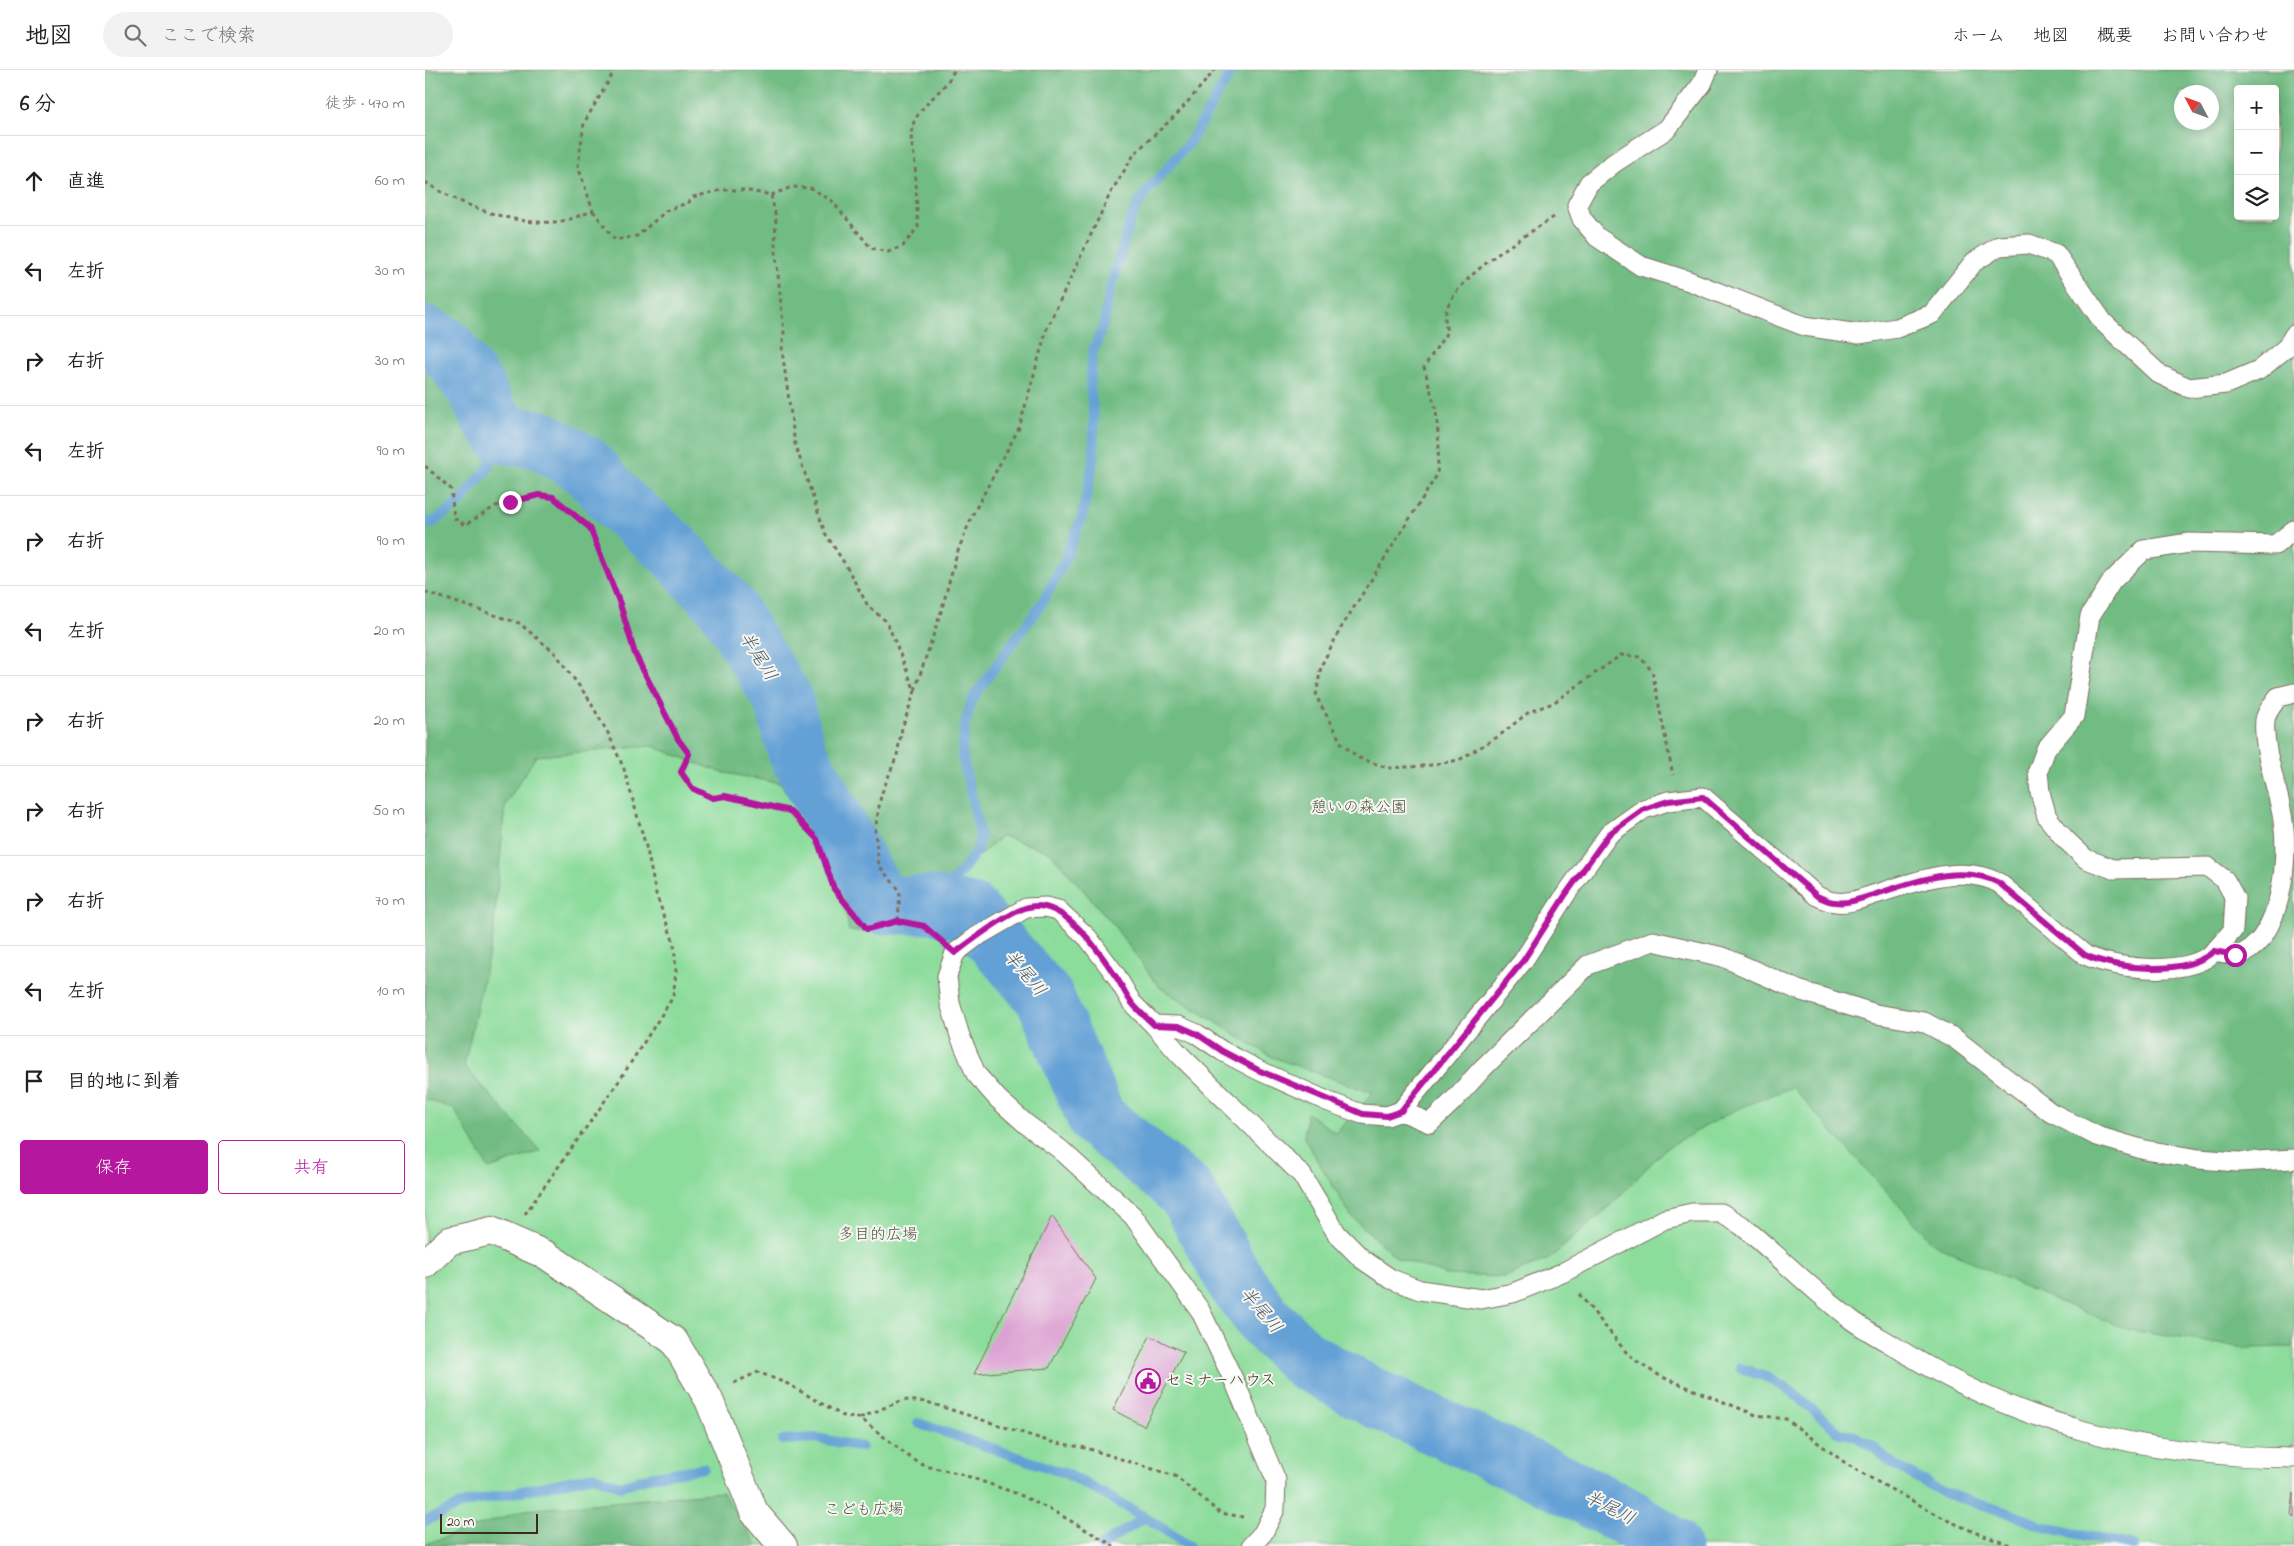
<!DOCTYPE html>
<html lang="ja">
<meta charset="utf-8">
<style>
:root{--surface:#fff;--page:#f2f2f2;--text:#202124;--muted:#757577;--line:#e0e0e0;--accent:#b5179e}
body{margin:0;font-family:"Indie Flower","Klee One",sans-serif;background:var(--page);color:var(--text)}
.controls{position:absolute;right:15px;top:15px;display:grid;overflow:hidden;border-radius:5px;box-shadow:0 2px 12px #0003}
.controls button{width:45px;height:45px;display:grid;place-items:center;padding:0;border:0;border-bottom:1px solid var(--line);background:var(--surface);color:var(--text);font:25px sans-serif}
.compass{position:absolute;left:1749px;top:15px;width:45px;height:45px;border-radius:50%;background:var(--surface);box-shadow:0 2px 12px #0003;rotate:311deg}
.scale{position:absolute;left:15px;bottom:12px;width:98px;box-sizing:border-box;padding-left:5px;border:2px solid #3b2a1e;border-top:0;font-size:14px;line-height:18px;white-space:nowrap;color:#3b2a1e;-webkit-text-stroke:4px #f6f6f2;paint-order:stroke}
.stop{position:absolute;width:15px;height:15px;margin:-11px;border:4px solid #b5179e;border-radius:50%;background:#fff}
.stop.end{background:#b5179e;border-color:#fff;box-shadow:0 1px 5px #0008}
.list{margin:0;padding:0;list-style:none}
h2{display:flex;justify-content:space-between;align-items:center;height:65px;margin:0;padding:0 20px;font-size:21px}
h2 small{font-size:16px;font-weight:400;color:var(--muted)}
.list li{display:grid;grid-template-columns:32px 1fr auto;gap:15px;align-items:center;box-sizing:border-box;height:90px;padding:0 20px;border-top:1px solid var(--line)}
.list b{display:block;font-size:19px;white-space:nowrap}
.list em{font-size:16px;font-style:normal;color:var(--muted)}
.actions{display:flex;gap:10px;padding:15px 20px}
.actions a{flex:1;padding:11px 0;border:1px solid var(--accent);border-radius:5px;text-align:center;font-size:18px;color:var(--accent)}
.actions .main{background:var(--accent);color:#fff}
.icon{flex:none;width:28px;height:28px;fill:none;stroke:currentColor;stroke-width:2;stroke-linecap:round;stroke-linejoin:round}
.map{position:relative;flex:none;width:1869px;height:1476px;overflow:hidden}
header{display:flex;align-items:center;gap:30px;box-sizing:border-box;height:70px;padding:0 25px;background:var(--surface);border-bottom:1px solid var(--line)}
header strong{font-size:24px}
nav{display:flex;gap:28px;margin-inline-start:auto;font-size:18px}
.search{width:350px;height:45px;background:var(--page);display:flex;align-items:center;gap:12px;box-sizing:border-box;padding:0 18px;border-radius:28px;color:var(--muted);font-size:19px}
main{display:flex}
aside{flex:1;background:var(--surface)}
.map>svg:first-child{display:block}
.green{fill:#8cdc9b;stroke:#64835c;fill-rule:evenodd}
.forest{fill:#71bc83;stroke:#567350;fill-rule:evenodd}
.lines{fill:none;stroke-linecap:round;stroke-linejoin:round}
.stream{stroke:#64a0d5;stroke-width:10}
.river{stroke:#64a0d5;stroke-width:59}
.building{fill:#dda2d3}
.service-casing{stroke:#7c6d5f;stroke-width:21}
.minor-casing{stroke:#7c6d5f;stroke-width:30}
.path{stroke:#7c6d5f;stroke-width:3;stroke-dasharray:4 4;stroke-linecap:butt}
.service{stroke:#fff;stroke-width:19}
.minor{stroke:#fff;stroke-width:28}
.route{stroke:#b5179e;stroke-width:6}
.labels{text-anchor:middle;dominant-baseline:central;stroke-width:4;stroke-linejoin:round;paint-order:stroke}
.park-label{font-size:16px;fill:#4f563d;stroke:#f6f6f2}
.poi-label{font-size:16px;fill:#3b2a1e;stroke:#f6f6f2;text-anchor:start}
.water-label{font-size:18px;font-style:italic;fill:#4b5967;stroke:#f6f6f2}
</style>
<header>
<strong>地図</strong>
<div class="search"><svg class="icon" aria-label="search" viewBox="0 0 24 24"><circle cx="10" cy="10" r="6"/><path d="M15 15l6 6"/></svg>ここで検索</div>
<nav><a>ホーム</a><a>地図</a><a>概要</a><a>お問い合わせ</a></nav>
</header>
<main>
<aside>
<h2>6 分<small>徒歩 · 470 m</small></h2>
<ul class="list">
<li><svg class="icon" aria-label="ahead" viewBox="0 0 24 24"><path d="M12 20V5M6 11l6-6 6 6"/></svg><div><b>直進</b></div><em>60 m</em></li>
<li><svg class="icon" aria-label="left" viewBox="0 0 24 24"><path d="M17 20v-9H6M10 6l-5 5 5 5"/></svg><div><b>左折</b></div><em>30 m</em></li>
<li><svg class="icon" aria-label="right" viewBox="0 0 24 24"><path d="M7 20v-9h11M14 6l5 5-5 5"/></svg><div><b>右折</b></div><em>30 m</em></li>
<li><svg class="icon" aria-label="left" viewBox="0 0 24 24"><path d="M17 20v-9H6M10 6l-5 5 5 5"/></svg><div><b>左折</b></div><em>90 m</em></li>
<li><svg class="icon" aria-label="right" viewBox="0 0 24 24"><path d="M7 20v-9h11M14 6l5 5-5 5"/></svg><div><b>右折</b></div><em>90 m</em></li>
<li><svg class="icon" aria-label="left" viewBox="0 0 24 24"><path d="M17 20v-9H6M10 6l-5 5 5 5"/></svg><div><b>左折</b></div><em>20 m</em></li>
<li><svg class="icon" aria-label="right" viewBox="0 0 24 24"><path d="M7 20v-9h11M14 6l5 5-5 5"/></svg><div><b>右折</b></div><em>20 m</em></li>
<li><svg class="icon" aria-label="right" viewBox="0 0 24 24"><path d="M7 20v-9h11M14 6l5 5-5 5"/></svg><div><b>右折</b></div><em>50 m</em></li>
<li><svg class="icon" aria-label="right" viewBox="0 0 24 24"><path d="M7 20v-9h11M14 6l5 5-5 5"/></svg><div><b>右折</b></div><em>70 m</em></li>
<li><svg class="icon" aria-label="left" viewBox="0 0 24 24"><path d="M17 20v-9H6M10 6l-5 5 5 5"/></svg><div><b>左折</b></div><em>10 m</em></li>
<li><svg class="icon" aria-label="arrive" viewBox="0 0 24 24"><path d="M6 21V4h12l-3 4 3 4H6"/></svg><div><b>目的地に到着</b></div></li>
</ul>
<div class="actions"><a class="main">保存</a><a>共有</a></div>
</aside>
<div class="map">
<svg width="1869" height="1476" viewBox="0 0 1869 1476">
<rect width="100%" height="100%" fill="#f6f6f2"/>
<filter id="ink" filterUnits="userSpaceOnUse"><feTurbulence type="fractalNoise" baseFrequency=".02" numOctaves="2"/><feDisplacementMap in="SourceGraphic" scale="10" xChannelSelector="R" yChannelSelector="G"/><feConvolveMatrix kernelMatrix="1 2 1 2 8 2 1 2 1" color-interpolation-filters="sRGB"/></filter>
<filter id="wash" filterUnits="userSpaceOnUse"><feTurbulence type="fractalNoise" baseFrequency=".0096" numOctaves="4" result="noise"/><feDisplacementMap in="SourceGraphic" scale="20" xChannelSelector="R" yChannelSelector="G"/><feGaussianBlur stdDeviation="1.12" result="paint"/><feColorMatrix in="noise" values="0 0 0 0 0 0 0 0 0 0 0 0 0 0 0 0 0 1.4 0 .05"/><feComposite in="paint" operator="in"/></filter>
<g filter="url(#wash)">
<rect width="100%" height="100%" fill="#f5e9d9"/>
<path class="green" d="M 0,0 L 1869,0 L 1869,1476 L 0,1476 ZM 1813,19 L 1850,19 L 1850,146 L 1813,146 ZM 1756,22 L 1786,22 L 1786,52 L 1756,52 Z"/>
<path class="forest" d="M 0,0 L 1869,0 L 1869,1277 L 1820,1278 L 1704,1260 L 1601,1218 L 1508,1173 L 1367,1017 L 1310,1040 L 1241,1078 L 1184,1137 L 1124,1189 L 1079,1207 L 1021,1205 L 972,1188 L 926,1146 L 879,1068 L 882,1043 L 911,1063 L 948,1023 L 847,987 L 734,917 L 687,853 L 625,782 L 577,766 L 466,861 L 424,861 L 411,786 L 354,713 L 295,702 L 227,676 L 111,686 L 80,735 L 68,865 L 39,996 L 115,1081 L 64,1099 L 29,1039 L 0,1029 ZM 1813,19 L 1850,19 L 1850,146 L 1813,146 ZM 1756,22 L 1786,22 L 1786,52 L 1756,52 Z
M 297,1422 L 332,1476 L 0,1476 L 0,1474 L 100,1440 Z"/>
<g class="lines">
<path class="stream" d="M 0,450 L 6,454 L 34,433 L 61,401 L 78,364
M 521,838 L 512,827 L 537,801 L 552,780 L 555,764 L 537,685 L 540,654 L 548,628 L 617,533 L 639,492 L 657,447 L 669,387 L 669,347 L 665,315 L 668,281 L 679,253 L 684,223 L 706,148 L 718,126 L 765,72 L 807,0
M 1315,1298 L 1344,1308 L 1367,1322 L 1415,1363 L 1430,1366 L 1447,1376 L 1468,1394 L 1519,1423 L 1584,1443 L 1619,1457 L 1709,1476
M 493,1353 L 642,1404 L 720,1447 L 764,1476
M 358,1370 L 392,1368 L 436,1377
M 0,1451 L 40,1433 L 169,1406 L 196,1416 L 229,1406 L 279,1398
M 676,1476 L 720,1447"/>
<path class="river" d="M 0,265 L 19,275 L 52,320 L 63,344 L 78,364 L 116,370 L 160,395 L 193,432 L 246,478 L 301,536 L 358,629 L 372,682 L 456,835 L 509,835 L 546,843 L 620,928 L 672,1049 L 761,1122 L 813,1215 L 841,1252 L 880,1290 L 951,1329 L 1134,1412 L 1204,1448 L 1246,1476"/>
</g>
<g id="blocks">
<path class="building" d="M 627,1146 L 671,1209 L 624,1298 L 549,1304 Z
M 725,1266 L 759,1282 L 719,1356 L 688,1340 Z
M 1869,1423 L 1869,1448 L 1866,1444 Z"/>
</g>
</g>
<g filter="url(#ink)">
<use href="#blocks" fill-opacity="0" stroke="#7c6d5f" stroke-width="1"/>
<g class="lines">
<defs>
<path id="service" d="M 1283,0 L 1277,14 L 1242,59 L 1189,93 L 1164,113 L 1152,135 L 1157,149 L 1172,167 L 1216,196 L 1264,211 L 1379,256 L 1434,264 L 1472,258 L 1507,244 L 1549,192 L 1574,176 L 1604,174 L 1631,184 L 1678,252 L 1734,304 L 1764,318 L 1801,314 L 1834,300 L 1862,277 L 1869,265
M 1789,881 C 1798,882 1810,887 1819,883 C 1857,863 1864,788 1858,751 C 1854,719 1837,681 1840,650 C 1841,642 1849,633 1853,627 L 1869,623
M 729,955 L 754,984 L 877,1105 L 912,1164 L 937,1189 L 966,1209 L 995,1220 L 1056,1229 L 1088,1223 L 1137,1203 L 1240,1149 L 1267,1143 L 1296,1143 L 1316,1155 C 1354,1186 1389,1222 1428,1251 C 1439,1259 1452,1266 1464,1273 C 1590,1354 1720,1387 1869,1388
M 976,1041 L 1005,1053 L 1027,1032 L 1058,998 L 1163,895 L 1228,871 L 1298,887 L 1373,920 L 1451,944 L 1499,952 L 1529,968 L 1625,1042 L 1672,1066 L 1720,1080 L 1774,1089 L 1813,1092 L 1869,1089
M 826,1476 L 838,1463 L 850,1439 L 851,1410 L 811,1315 L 775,1240 L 708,1146 L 636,1080 L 601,1054 L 573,1029 L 551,1004 L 535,966 L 525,933 L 522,906 L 530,883 L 551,867 L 601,838 L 621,837 L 633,840 L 663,868 L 690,904 L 707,933 L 729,955 L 754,956 L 772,964 L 797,981 L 833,1000 L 904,1032 L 937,1044 L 962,1046 L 976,1041 L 1098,891 L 1141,824 L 1184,764 L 1219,739 L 1243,731 L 1278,727 L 1392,826 C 1397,828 1404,832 1410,832 C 1424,834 1438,828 1451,824 C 1490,812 1535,793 1574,813 L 1660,885 C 1690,899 1752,905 1781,888 C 1791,882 1800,869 1808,860 L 1810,828 L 1800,810 L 1783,797 L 1688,799 L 1661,789 L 1639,768 L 1622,747 L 1615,722 L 1613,701 L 1621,679 L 1649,646 L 1665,546 L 1687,511 L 1719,480 L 1764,473 L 1850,475 L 1869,460"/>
<path id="minor" d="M 0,1194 L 24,1171 L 66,1161 L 121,1185 L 249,1271 L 284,1330 L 329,1442 L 358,1476"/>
</defs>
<use href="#service" class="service-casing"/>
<use href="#minor" class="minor-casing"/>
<path class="path" d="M 0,112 C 33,134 87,155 127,152 C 141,152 155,145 168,141 L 153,96 L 159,53 L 186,7 L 188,0
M 346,125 L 367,117 L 386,118 L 407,131 L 446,178 L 463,182 L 478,176 L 493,157 C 491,133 492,110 489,86 C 487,75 484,64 489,52 C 498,32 522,19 529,0
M 168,141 L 190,170 L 212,166 L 241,141 L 264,132 L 268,127 L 297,120 L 319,120 L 346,125 L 351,148 L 350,175 L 359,263 L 357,280 L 370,374 L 400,463 L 420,494 L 443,536 L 462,552 L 490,621 L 477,658 L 472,685 L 456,725 L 450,761 L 454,796 L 475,821 L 473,851 L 499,856 L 510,866
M 1129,147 C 1100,166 1023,210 1020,247 C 1020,252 1021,258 1022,262 L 999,297 L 1011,340 L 1014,375 L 1012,405 L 916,558 L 896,596 L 891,626 L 917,674 L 934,688 L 963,698 L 1000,696 L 1034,690 L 1074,666 L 1104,642 L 1128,633 L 1196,585 L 1215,587 L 1227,601 L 1248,705
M 0,396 L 26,419 L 29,448 L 40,455 L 71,436 L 114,425 L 129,427 L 165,458 L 195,534 L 210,584 L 253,669 L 264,684 L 256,702 L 267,718 L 287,728 L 300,726 L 365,741 L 392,769 L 409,819 L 442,859 L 473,851
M 0,522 L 94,553 L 130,583 L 163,628 L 184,665 L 199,699 L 222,780 L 231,824 L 249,873 L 251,902 L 248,927 L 194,1011 L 100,1144
M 490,620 L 516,542 L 532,483 L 547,446 L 594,358 L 622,258 L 685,124 L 710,83 L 754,42 L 790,0
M 1154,1224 L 1201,1282 L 1215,1294 L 1237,1307 L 1331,1345 L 1361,1349 L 1423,1395 L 1451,1411 L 1522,1450 L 1556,1465 L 1588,1476
M 309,1313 L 333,1302 L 363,1314 L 420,1347 L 435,1348 L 487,1389 L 500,1396 L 533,1403 L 593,1424 L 632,1443 L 689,1476
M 435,1348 L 478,1330 L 502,1332 L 626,1372 L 661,1378 L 750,1406 L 795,1443 L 818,1447"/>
<use href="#service" class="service"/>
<use href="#minor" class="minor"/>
</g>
</g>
<g class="lines" filter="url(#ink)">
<path class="route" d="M 85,432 L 114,425 L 128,427 L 165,458 L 195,534 L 210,584 L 253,669 L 264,684 L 256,702 L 267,718 L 288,728 L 300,726 L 365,741 L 392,769 L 409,819 L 442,859 L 473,851 L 499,856 L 530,883 C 547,870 580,845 600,838 C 636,825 672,878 689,904 C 696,913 700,924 707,933 C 713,941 722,948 729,955 L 754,956 L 772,964 L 797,981 L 833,1000 L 938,1044 L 962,1046 L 976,1041 L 1098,891 L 1141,824 L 1184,764 L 1219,739 L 1243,731 L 1278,727 L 1392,826 C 1397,828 1404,832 1410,832 C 1424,834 1438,828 1451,824 C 1490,812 1535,793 1574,813 L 1660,885 C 1692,900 1761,906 1789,881 L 1810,885"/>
</g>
<defs>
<symbol id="civic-ring" viewBox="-11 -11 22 22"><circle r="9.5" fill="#f6f6f2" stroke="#b5179e" stroke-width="1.5"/><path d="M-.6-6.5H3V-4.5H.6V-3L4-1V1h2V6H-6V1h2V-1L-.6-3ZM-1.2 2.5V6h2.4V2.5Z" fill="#b5179e"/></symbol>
</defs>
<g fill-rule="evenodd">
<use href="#civic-ring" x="709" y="1297" width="28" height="28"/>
</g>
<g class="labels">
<g class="park-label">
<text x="934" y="738">憩いの森公園</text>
<text x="453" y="1165">多目的広場</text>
<text x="439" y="1440">こども広場</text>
</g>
<g class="poi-label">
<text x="740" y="1311">セミナーハウス</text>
</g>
<g class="water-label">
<text transform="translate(332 587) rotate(58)">半尾川</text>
<text transform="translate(599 904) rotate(50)">半尾川</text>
<text transform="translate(835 1241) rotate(50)">半尾川</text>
<text transform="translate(1184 1439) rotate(27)">半尾川</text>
</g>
</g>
</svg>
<div class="controls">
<button>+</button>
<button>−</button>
<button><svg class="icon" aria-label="layers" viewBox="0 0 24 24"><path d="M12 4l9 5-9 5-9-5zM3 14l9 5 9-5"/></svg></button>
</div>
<svg class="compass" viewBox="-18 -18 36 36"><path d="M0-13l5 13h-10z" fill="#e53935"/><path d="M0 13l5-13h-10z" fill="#757577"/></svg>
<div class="scale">20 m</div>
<div class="stop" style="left:1810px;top:885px"></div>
<div class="stop end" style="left:85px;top:432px"></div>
</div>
</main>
